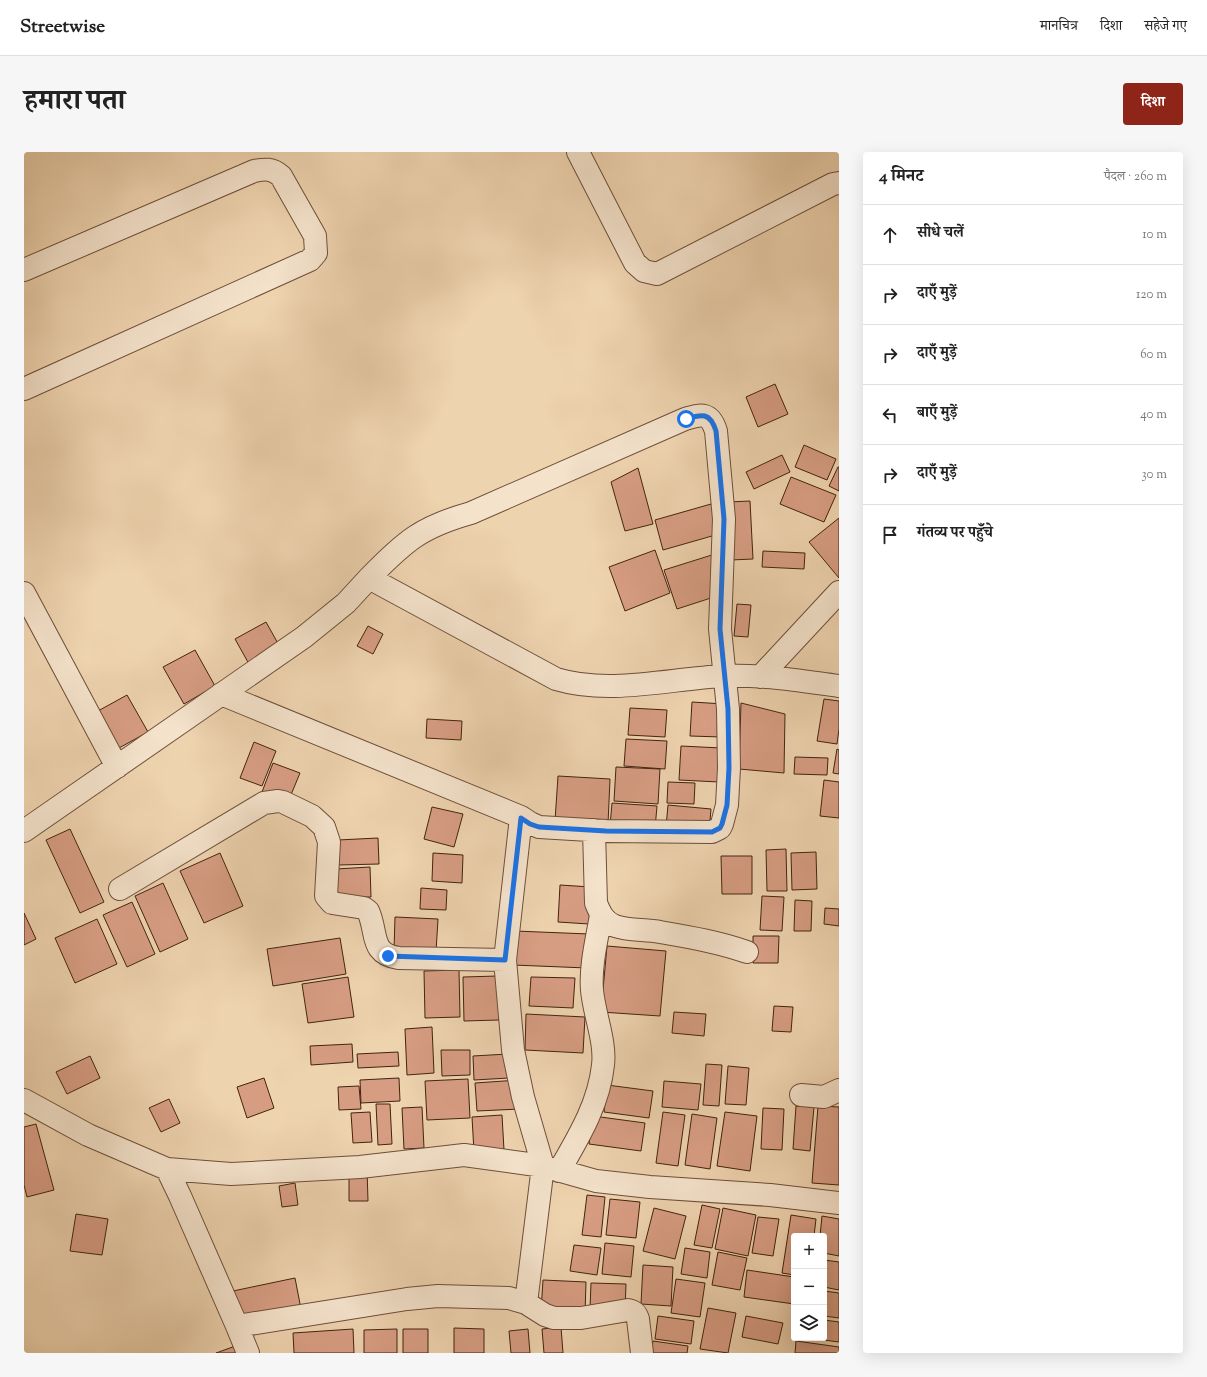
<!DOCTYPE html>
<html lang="hi">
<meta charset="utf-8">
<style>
:root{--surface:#fff;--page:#f6f6f6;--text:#222;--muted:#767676;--line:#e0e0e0;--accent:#8f2418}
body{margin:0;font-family:"Sorts Mill Goudy","Noto Serif Devanagari",serif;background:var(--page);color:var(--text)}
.controls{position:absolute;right:12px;bottom:12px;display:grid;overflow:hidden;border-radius:4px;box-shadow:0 4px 16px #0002}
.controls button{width:36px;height:36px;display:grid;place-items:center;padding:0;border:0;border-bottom:1px solid var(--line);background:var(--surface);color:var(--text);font:20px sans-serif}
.stop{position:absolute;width:12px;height:12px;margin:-9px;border:3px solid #1a73e8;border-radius:50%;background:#fff}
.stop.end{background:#1a73e8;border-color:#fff;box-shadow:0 1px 4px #0008}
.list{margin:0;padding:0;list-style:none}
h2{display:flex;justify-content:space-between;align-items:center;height:52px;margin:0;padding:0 16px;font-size:17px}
h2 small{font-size:13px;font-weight:400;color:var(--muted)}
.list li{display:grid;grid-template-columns:26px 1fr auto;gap:12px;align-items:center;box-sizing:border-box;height:60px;padding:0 16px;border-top:1px solid var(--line)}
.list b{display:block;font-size:15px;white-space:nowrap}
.list em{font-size:13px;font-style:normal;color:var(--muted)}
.icon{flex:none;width:22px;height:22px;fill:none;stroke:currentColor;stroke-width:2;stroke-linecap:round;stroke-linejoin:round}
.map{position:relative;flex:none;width:815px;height:1201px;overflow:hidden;border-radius:4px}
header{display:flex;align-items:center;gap:24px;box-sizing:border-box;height:56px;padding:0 20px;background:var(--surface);border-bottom:1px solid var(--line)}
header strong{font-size:19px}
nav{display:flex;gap:22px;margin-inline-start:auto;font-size:14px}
.intro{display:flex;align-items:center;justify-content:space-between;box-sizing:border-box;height:96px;padding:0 24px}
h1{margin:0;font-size:28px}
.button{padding:10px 18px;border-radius:4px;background:var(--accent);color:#fff;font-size:14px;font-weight:700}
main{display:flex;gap:24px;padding:0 24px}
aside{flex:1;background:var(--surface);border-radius:4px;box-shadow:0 4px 16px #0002}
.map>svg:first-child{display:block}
.building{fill:#d79d83;stroke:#432310}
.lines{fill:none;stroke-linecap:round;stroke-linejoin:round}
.minor-casing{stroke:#6e4f38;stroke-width:24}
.minor{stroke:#f4e2cb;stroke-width:22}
.route{stroke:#1a73e8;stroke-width:5}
</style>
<header>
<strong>Streetwise</strong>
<nav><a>मानचित्र</a><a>दिशा</a><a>सहेजे गए</a></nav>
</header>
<div class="intro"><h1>हमारा पता</h1><a class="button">दिशा</a></div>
<main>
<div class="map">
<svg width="815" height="1201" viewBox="0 0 815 1201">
<rect width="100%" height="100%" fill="#eed3af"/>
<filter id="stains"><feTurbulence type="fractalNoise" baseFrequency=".005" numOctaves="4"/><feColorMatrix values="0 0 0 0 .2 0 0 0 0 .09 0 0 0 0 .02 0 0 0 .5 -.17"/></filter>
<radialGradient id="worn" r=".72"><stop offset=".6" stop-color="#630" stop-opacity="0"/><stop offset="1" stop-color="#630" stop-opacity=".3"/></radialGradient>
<path class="building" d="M 751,232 L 764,262 L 734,275 L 722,245 Z
M 780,293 L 812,307 L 803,328 L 771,315 Z
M 758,303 L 766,320 L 730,337 L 722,320 Z
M 814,315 L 815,315 L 815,339 L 805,334 Z
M 614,316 L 629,372 L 601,379 L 587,330 Z
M 767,325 L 812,343 L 800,370 L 756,352 Z
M 726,349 L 729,407 L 707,408 L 704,350 Z
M 687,352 L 695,382 L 639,398 L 631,368 Z
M 815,366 L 815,426 L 785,390 Z
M 631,398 L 646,441 L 601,459 L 585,415 Z
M 739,399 L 781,401 L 780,417 L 738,415 Z
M 691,402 L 690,445 L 653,457 L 640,418 Z
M 713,452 L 727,453 L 724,485 L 710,484 Z
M 242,470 L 256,495 L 225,512 L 211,487 Z
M 344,474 L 359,482 L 349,502 L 333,494 Z
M 171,498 L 191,534 L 160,552 L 139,515 Z
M 103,543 L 124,580 L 95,596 L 74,559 Z
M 800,547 L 815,549 L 815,577 L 813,592 L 793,589 Z
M 668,550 L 700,552 L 698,585 L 666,584 Z
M 717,551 L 761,562 L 760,621 L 715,617 Z
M 606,556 L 643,558 L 641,585 L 604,583 Z
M 403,567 L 438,569 L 437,588 L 402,586 Z
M 602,587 L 643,589 L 641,617 L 600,614 Z
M 230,590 L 252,599 L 238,634 L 216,626 Z
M 657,594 L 697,596 L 695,630 L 655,628 Z
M 813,597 L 815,598 L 815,622 L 809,621 Z
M 771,605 L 804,606 L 803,623 L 770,622 Z
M 249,611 L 276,621 L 264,650 L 238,640 Z
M 592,615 L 636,617 L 634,652 L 590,649 Z
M 534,624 L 586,627 L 584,672 L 531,669 Z
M 800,628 L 815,630 L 815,666 L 796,664 Z
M 644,630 L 671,631 L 670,652 L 643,651 Z
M 588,651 L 633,654 L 631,677 L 586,674 Z
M 644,653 L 687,657 L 685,680 L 642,675 Z
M 408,655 L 439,662 L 430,695 L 400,687 Z
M 46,677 L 80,750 L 56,761 L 22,688 Z
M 354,686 L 355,712 L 314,713 L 314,688 Z
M 762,697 L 763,739 L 743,739 L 742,698 Z
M 792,700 L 793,737 L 768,738 L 767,701 Z
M 196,701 L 219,754 L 180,771 L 156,719 Z
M 409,701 L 439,703 L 438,731 L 408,729 Z
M 697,704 L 728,704 L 728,742 L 698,742 Z
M 346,715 L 347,745 L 312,746 L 312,717 Z
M 139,731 L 164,787 L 136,800 L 111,744 Z
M 536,733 L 567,735 L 565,772 L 534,770 Z
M 397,736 L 423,738 L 422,758 L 396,757 Z
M 738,744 L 760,745 L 758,779 L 736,778 Z
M 771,748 L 788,749 L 787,779 L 770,779 Z
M 108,750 L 131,802 L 103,815 L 79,763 Z
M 801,756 L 815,757 L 815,774 L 800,772 Z
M 0,761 L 12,787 L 0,793 Z
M 371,765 L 414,767 L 412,800 L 370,798 Z
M 73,767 L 93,812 L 51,831 L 31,786 Z
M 491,779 L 565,782 L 563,816 L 489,813 Z
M 729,784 L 755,784 L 754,811 L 729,811 Z
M 316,786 L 322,822 L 249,834 L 243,797 Z
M 583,794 L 642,799 L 636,864 L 577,860 Z
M 435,818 L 436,865 L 401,866 L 400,819 Z
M 474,824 L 475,868 L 440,869 L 439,825 Z
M 324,825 L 330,865 L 284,871 L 278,832 Z
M 507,825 L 551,826 L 549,856 L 505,854 Z
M 750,854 L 769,855 L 767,880 L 748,879 Z
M 650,860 L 682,862 L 680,884 L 648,881 Z
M 502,862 L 561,865 L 559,901 L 501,898 Z
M 408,875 L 410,921 L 383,923 L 381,877 Z
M 328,892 L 329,910 L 287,913 L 286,894 Z
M 417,898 L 446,898 L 446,923 L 418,924 Z
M 374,900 L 375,914 L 334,916 L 333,902 Z
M 484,902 L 485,926 L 450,928 L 449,904 Z
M 66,904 L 76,926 L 43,942 L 32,920 Z
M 682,912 L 698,913 L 695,954 L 679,953 Z
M 704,914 L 725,916 L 722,953 L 701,952 Z
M 240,926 L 250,956 L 223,966 L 213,935 Z
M 375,926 L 376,949 L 337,951 L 336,928 Z
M 444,927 L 446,966 L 403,968 L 401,929 Z
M 495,928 L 496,957 L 453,959 L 451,931 Z
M 640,929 L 677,932 L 674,958 L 638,955 Z
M 583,933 L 629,939 L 625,966 L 580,960 Z
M 335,934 L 337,957 L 315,958 L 314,935 Z
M 145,947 L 156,971 L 137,980 L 125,956 Z
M 352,952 L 366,952 L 368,992 L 354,993 Z
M 772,954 L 790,955 L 786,999 L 769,997 Z
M 794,954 L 815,955 L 815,1033 L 788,1031 Z
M 398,955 L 400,996 L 380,997 L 378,956 Z
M 739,956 L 760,957 L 758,998 L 737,997 Z
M 346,960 L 348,990 L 329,991 L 327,961 Z
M 639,960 L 661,963 L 654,1014 L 632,1011 Z
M 701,960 L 733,964 L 726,1019 L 693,1014 Z
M 668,962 L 693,966 L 686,1017 L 661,1013 Z
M 478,963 L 480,998 L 450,1000 L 448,965 Z
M 569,964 L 621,971 L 617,999 L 565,992 Z
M 12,972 L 30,1038 L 3,1045 L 0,1033 L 0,975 Z
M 343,1017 L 344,1049 L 325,1049 L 325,1018 Z
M 271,1031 L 274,1053 L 258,1055 L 255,1034 Z
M 563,1043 L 581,1045 L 577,1085 L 558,1083 Z
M 586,1047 L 616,1050 L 612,1086 L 582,1083 Z
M 678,1053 L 696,1057 L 688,1096 L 670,1093 Z
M 630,1056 L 662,1064 L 651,1107 L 619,1099 Z
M 699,1056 L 732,1063 L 724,1104 L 691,1097 Z
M 52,1062 L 84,1067 L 78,1103 L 46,1099 Z
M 767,1063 L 792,1067 L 790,1084 L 770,1084 L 770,1123 L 758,1121 Z
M 798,1064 L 815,1067 L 815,1104 L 800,1101 L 800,1084 L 796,1084 Z
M 734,1065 L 755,1067 L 749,1104 L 728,1101 Z
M 581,1091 L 610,1094 L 607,1125 L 578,1122 Z
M 550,1093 L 577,1096 L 573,1123 L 546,1119 Z
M 661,1096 L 686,1100 L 683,1126 L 657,1122 Z
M 694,1100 L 723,1106 L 716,1138 L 688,1133 Z
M 800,1108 L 815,1110 L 815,1138 L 800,1135 Z
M 619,1113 L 649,1115 L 647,1154 L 617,1152 Z
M 723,1118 L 770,1125 L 770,1152 L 720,1145 Z
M 271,1126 L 277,1157 L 215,1170 L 209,1139 Z
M 652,1127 L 681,1131 L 676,1165 L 647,1161 Z
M 519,1128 L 562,1130 L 561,1162 L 517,1159 Z
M 567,1131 L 602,1132 L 601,1158 L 566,1157 Z
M 800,1139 L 815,1141 L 815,1166 L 800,1164 Z
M 684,1156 L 712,1161 L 704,1201 L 676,1197 Z
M 634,1164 L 670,1169 L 667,1192 L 631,1187 Z
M 722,1164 L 759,1171 L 754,1192 L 718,1185 Z
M 800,1168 L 815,1170 L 815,1190 L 784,1186 L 800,1186 Z
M 537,1175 L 539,1201 L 520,1201 L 518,1177 Z
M 430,1176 L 460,1177 L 460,1201 L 430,1201 Z
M 329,1177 L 330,1201 L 270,1201 L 269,1181 Z
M 373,1177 L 373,1201 L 340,1201 L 340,1178 Z
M 379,1177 L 404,1177 L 404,1201 L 379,1201 Z
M 504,1177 L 506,1201 L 487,1201 L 485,1179 Z
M 629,1189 L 664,1194 L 663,1201 L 627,1201 Z
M 772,1189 L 815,1195 L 815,1201 L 771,1201 Z
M 217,1192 L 221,1201 L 192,1201 Z"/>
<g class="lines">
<defs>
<path id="minor" d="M 554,0 L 611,111 L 620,119 L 633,122 L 809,32 L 815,31
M 0,118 L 230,19 C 241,17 248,16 257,24 L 291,84 L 292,101 L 286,108 L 0,237
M 345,426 C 381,389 397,375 447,361 L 661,267 C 678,262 686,260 692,279 L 700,367 L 696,477 L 704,557 L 705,616 L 703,653 L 698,672 L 696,676 L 688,680 L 582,679 L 515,675 L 506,671 L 497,665 L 481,808 L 489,898 L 499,945 L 519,1014 L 502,1151
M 0,441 L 93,615
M 736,525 L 815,440
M 197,542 L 497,665
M 570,678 L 572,751 C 576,761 580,770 591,774 C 605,779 622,777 636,780 C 665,785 695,790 723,800
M 0,679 L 280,485 L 322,451 L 345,426 L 532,527 C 585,543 644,527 699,524 C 737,522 777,529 815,534
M 96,737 L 240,651 L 254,649 L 259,650 L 288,664 L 300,675 L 305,690 L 302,744 L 308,751 L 340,756 L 344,759 C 354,780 345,802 375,806 L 481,808
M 777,943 L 800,945 L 815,938
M 0,948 L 64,983 L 143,1017 L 207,1022 L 336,1015 L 440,1003 L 519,1014 L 572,1029 L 626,1035 L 746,1043 L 815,1051
M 143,1017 L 156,1044 L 213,1174
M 535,1019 C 554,986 575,952 579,913 C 582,890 570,862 568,838 C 566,814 573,787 577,763
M 224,1201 L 213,1174 L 383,1147 L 414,1144 L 485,1146 L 502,1151 L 521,1163 L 530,1166 L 557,1166 L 604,1158 C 610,1159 612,1161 614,1167 L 618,1201"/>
</defs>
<use href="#minor" class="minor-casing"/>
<use href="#minor" class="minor"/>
</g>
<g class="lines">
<path class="route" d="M 364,804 L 481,808 L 497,666 L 506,672 L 515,675 L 582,679 L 688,680 L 696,676 L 698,672 L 703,653 L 705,616 L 704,557 L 696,477 L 700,367 L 692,279 C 686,260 678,262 662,267"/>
</g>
<rect width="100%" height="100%" filter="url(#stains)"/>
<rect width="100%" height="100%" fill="url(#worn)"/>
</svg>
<div class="controls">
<button>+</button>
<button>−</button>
<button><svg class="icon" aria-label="layers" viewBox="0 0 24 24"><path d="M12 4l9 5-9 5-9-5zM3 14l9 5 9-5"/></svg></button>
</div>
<div class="stop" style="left:662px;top:267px"></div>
<div class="stop end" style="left:364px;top:804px"></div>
</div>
<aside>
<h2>4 मिनट<small>पैदल · 260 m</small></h2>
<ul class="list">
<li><svg class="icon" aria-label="ahead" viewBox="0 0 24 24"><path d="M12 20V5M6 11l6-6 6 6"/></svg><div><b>सीधे चलें</b></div><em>10 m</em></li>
<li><svg class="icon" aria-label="right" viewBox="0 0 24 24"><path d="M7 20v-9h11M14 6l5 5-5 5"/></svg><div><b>दाएँ मुड़ें</b></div><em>120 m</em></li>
<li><svg class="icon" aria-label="right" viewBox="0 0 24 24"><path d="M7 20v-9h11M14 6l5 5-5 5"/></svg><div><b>दाएँ मुड़ें</b></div><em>60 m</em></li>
<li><svg class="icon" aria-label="left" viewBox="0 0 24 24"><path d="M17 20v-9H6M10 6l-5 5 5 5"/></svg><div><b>बाएँ मुड़ें</b></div><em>40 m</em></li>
<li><svg class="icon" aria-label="right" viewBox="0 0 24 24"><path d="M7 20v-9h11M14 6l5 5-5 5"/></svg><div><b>दाएँ मुड़ें</b></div><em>30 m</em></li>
<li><svg class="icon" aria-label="arrive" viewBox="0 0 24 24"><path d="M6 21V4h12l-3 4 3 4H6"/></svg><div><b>गंतव्य पर पहुँचे</b></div></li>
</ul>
</aside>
</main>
